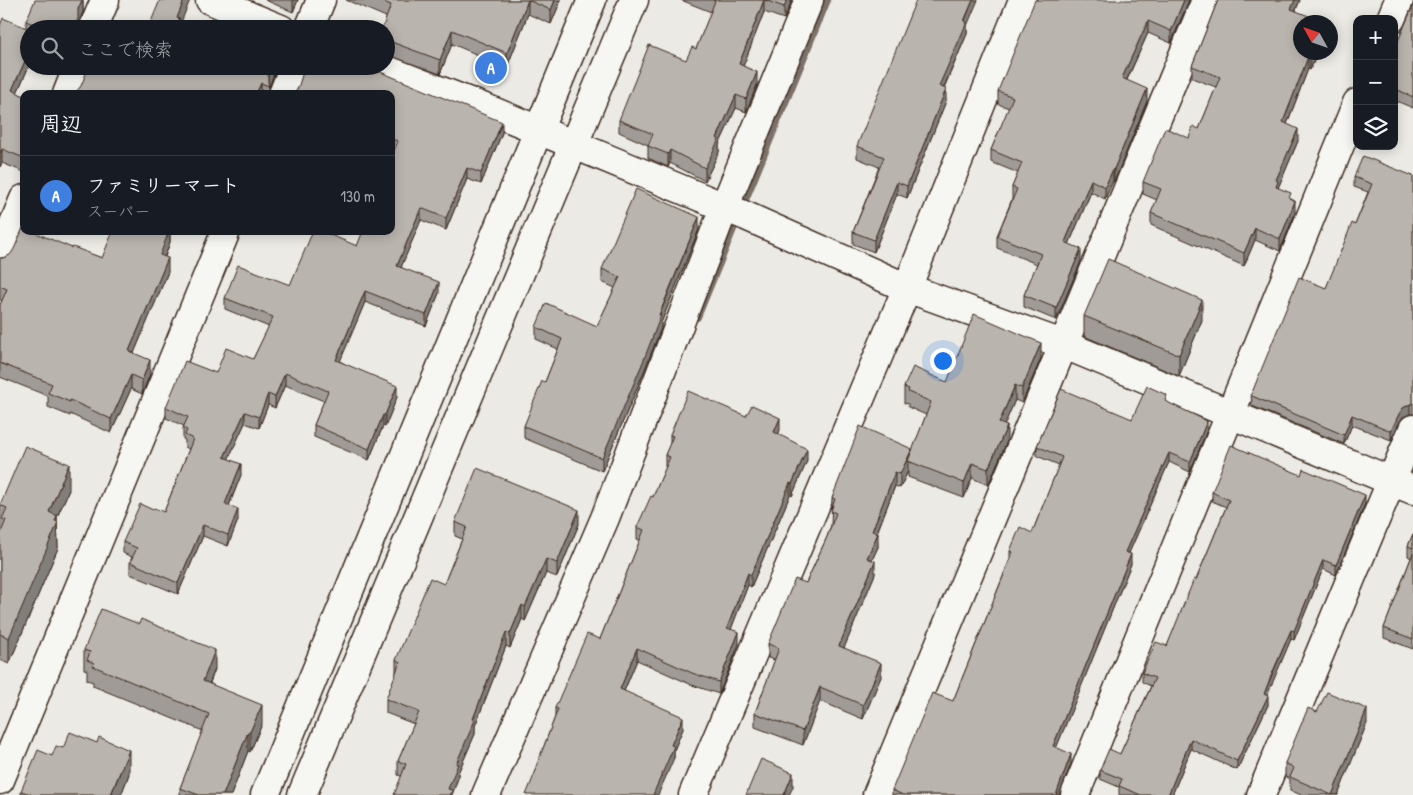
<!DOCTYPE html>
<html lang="ja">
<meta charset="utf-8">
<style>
:root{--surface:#171b24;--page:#20242c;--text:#f1f3f6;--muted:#9ea1a6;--line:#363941;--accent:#0b8043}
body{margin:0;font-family:"Patrick Hand","Klee One",sans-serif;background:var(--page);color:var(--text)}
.controls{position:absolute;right:15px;top:15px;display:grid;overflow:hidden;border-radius:10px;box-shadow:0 2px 12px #0003}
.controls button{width:45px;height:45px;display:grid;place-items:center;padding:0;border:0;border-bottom:1px solid var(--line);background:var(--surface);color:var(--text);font:25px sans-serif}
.compass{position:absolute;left:1293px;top:15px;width:45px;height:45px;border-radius:50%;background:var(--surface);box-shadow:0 2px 12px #0003;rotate:310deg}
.you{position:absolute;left:942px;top:360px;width:18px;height:18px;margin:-12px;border:4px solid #fff;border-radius:50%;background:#1a73e8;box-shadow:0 0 0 8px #1a73e833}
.badge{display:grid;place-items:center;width:32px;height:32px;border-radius:50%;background:var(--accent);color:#fff;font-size:16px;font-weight:700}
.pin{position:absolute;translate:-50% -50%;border:2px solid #fff;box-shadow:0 1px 5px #0006}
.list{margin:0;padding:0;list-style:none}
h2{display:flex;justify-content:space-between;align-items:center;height:65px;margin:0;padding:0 20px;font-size:21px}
h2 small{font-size:16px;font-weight:400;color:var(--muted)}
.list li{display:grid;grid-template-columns:32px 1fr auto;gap:15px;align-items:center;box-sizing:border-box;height:80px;padding:0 20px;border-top:1px solid var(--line)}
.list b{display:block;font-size:19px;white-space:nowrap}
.list p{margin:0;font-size:16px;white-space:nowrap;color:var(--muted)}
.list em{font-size:16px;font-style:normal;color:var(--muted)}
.icon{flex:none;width:28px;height:28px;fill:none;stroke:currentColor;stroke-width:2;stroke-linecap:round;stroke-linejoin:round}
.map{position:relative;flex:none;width:1413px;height:795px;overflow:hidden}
.search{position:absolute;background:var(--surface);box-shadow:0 2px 12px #0003;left:20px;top:20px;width:375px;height:55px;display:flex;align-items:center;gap:12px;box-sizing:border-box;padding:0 18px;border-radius:28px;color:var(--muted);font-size:19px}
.panel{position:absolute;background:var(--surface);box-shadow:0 2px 12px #0003;left:20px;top:90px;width:375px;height:145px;border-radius:10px}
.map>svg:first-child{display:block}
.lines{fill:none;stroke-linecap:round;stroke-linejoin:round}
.stream{stroke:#7c7167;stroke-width:8}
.street-casing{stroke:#3b2a1e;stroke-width:31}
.secondary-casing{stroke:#3b2a1e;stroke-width:31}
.street{stroke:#f6f6f2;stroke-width:28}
.secondary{stroke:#f6f6f2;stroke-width:28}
.wall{fill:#a09b96;stroke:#3b2a1e}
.shaded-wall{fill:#827e7a;stroke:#3b2a1e}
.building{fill:#bab4ae;stroke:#3b2a1e}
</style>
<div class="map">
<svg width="1413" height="795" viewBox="0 0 1413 795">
<rect width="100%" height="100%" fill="#ebeae5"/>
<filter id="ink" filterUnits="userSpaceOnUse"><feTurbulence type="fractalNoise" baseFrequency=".02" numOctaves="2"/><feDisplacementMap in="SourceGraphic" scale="10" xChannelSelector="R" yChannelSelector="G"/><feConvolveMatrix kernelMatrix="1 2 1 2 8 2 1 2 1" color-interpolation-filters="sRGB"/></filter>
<g filter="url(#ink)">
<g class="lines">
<path class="stream" d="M 697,317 L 827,0"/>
<defs>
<path id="street" d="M 210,0 L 281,29
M 1391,19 L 1399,0
M 93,29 L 105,0
M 309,29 L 321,0
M 377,66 L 490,110 L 746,216 L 907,288 L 1065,345 L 1413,490
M 67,94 L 78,66
M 283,94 L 294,66
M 0,257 L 24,199
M 0,780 L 226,231
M 486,795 L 605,518 L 724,208 L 809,0
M 693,795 L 907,288 L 1023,0
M 877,795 L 1206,0
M 1075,795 L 1357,103
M 1261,795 L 1413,429"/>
<path id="secondary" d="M 265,795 L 592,0
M 302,795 L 634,0"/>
</defs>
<use href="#street" class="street-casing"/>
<use href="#secondary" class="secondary-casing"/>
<use href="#street" class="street"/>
<use href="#secondary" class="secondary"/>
</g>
<path class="wall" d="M 83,0 L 83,12 L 78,24 L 78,29 L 29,29 L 29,66 L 17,93 L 24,96 L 24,172 L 2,163 L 0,167 L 0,26 L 26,28 L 26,21 Z
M 265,0 L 298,0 L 293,12 Z
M 346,0 L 561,0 L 551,24 L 528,14 L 507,67 L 452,44 L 440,74 L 386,54 L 386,17 Z
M 681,0 L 792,0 L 784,19 L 764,12 L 743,66 L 757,85 L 746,112 L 736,108 L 719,145 L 719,152 L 705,181 L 670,163 L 668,167 L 648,158 L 648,145 L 619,132 L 619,120 L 686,60 L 696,49 L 711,12 Z
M 1189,0 L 1171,43 L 1148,33 L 1127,80 L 1147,101 L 1114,182 L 1113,181 L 1105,199 L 1091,192 L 1069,244 L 1081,261 L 1056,320 L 1024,307 L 1024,295 L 1037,264 L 997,248 L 997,236 L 1012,199 L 1012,187 L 1018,173 L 991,162 L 991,150 L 1009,108 L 998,104 L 998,91 Z
M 1218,0 L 1300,0 L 1296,10 L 1318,52 L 1310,70 L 1308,69 L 1287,124 L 1298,141 L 1278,188 L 1291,199 L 1295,213 L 1280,251 L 1255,240 L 1244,266 L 1151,225 L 1151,213 L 1157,200 L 1143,194 L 1143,182 L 1199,129 L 1216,87 L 1192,78 L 1192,66 Z
M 1413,6 L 1413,108 L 1394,100 L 1394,50 Z
M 967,26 L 967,34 L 944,88 L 946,101 L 907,198 L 897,194 L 874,252 L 853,244 L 853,232 L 879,167 L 857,158 L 857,146 Z
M 274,66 L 274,74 L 269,87 L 269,94 L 73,94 L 129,72 Z
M 391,94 L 502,133 L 481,184 L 467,179 L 446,230 L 421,220 L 401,267 L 439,293 L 426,326 L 365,302 L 340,361 L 397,397 L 385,427 L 383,426 L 369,460 L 314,437 L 314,425 L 324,401 L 285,385 L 275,408 L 268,405 L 259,428 L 245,423 L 228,459 L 241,475 L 229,506 L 238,520 L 228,546 L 203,536 L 178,594 L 130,574 L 130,562 L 132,557 L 123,553 L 123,542 L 153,510 L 164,512 L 189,449 L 185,447 L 185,440 L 183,439 L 183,428 L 184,426 L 166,418 L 166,407 L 216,373 L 253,359 L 269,327 L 225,309 L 225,298 L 290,285 L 357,246 L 391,231 L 394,151 L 391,150 Z
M 1413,176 L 1413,414 L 1410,414 L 1403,417 L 1399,423 L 1391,440 L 1352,425 L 1344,444 L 1252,406 L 1251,395 L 1326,288 L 1355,225 L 1368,192 L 1354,187 L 1354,177 Z
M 699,229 L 661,323 L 661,328 L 643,374 L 602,471 L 524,438 L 524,426 L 545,382 L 558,349 L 536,339 L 536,327 L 597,326 L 615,288 L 602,282 L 602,269 Z
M 170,231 L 170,242 L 165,257 L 168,272 L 134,353 L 150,374 L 142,394 L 131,389 L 111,433 L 70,414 L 70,416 L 48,407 L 48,396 L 0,377 L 0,305 L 2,301 L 0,300 L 0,258 L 72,248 L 102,258 Z
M 1084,316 L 1202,320 L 1179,376 L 1084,336 Z
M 1041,358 L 1022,403 L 1015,400 L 1004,425 L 1007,441 L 988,485 L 972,478 L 964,498 L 908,477 L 908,471 L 900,488 L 895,486 L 877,533 L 878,547 L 872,560 L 875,574 L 844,648 L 881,677 L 863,719 L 820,701 L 803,745 L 755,727 L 755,713 L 775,660 L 768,658 L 768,644 L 806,583 L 827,537 L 831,525 L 832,498 L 912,452 L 926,415 L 908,407 L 908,404 L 904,403 L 904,387 L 947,382 Z
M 1167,402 L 1207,430 L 1190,472 L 1169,462 L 1129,553 L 1131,564 L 1056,748 L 1071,764 L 1059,795 L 892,795 L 892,790 L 953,701 L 1010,559 L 1010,551 L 1032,533 L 1059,465 L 1037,456 L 1037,446 L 1132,419 Z
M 780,430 L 778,434 L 807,461 L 792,496 L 790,495 L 751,587 L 748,585 L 731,629 L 739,644 L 719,694 L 692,685 L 637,660 L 624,691 L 683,729 L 674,750 L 674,758 L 536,772 L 536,767 L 555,717 L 555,708 L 600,639 L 640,540 L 637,539 L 637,527 L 653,497 L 666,467 L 665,467 L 665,455 L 670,444 L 670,435 Z
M 69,490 L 57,517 L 58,548 L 9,664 L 0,660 L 0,535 L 1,532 L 0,531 L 0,505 Z
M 1212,492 L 1365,504 L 1336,575 L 1323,569 L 1294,640 L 1291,639 L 1271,685 L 1267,695 L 1268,705 L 1237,770 L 1191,749 L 1172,795 L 1119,795 L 1119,787 L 1100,779 L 1100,770 L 1120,754 L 1151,686 L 1142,682 L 1142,673 L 1167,646 L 1196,580 L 1226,507 L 1212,501 Z
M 455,522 L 579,524 L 557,577 L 546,573 L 525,621 L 522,619 L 510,648 L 506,646 L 475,726 L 475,734 L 458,773 L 458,778 L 452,795 L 398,775 L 398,761 L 414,724 L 386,713 L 386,699 L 396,674 L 396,660 L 444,584 L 462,539 L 455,536 Z
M 1413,534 L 1413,649 L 1384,638 L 1384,628 L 1411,558 L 1408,556 L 1408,546 Z
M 84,650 L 215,669 L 210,683 L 262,724 L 250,752 L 248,751 L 231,795 L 180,795 L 180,788 L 203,731 L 93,686 L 93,682 L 87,680 L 87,670 L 84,669 Z
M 1317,712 L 1367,723 L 1338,795 L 1301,795 L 1290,790 L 1290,779 L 1285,777 L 1285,763 Z
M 52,756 L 129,774 L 121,795 L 21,795 L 21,791 Z"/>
<path class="shaded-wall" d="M 82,0 L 83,0 L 83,12 L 78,24 L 78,29 L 74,29 L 78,9 Z
M 184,0 L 190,0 L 180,25 L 180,29 L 176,29 L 177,18 Z
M 293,0 L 298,0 L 293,12 Z
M 528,0 L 528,14 L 507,67 L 507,53 Z
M 555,0 L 561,0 L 551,24 L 551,10 Z
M 764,0 L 764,12 L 739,77 L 739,64 Z
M 787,0 L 792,0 L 784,19 L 784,7 Z
M 973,0 L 978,0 L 967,26 L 967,34 L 939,98 L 939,86 Z
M 1184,0 L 1189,0 L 1171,43 L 1171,31 Z
M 1295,0 L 1300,0 L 1291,21 L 1291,9 Z
M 1148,21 L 1148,33 L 1122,90 L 1122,78 Z
M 452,30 L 452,44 L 440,74 L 440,60 Z
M 29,52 L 29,66 L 12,104 L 12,90 Z
M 1313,52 L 1318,52 L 1310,70 L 1310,58 Z
M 1308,57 L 1308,69 L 1283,134 L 1283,122 Z
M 272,66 L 274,66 L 274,74 L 269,87 L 268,85 L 268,75 Z
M 757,72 L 757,85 L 746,112 L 746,99 Z
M 261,83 L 261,94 L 256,94 Z
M 946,89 L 946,101 L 907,198 L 907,186 Z
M 1147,89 L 1147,101 L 1114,182 L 1114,169 Z
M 736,95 L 736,108 L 719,145 L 719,152 L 705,181 L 705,168 L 717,138 Z
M 502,122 L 502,133 L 481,184 L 481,173 Z
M 1298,129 L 1298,141 L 1278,188 L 1276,199 L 1276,180 Z
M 2,149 L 2,163 L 0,167 L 0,153 Z
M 670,150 L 670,163 L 668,167 L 668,154 Z
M 467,168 L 467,179 L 446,230 L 446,218 Z
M 1113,169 L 1113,181 L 1105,199 L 1105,187 Z
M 1091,180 L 1091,192 L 1065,254 L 1065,242 Z
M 897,182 L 897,194 L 874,252 L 874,240 Z
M 1295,201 L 1295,213 L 1280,251 L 1280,239 Z
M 421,208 L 421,220 L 397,277 L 397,266 Z
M 699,217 L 699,229 L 661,323 L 661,328 L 643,374 L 602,471 L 602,458 Z
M 1255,228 L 1255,240 L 1244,266 L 1244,253 Z
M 166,231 L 170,231 L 170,242 L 160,269 L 160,255 Z
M 1081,249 L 1081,261 L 1056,320 L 1056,308 Z
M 168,258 L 168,272 L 129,365 L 129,351 Z
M 439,282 L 439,293 L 426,326 L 426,315 Z
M 365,291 L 365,302 L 336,371 L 336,360 Z
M 1202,300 L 1202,320 L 1179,376 L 1179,355 Z
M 1041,343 L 1041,358 L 1022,403 L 1022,388 Z
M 150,360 L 150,374 L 142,394 L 142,380 Z
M 285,373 L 285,385 L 275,408 L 275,397 Z
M 131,375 L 131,389 L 111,433 L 111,419 Z
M 1015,385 L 1015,400 L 999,438 L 999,423 Z
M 397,386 L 397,397 L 385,427 L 385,415 Z
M 268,394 L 268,405 L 259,428 L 259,417 Z
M 1410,404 L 1410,414 L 1403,417 L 1399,423 L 1391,440 L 1391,431 L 1399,414 L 1403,408 Z
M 245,412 L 245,423 L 224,469 L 224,457 Z
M 383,415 L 383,426 L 369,460 L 369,449 Z
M 1352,415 L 1352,425 L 1344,444 L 1344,435 Z
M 780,418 L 780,430 L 774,444 L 774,432 Z
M 1207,421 L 1207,430 L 1190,472 L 1190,462 Z
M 1007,426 L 1007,441 L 988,485 L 988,469 Z
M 807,449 L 807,461 L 792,496 L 792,484 Z
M 912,449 L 912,463 L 908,461 L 908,471 L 900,488 L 900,474 Z
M 1169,453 L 1169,462 L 1125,562 L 1125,552 Z
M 972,463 L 972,478 L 964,498 L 964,483 Z
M 69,464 L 69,490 L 57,517 L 58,548 L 9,664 L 9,638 L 49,512 Z
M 241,464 L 241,475 L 225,515 L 225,504 Z
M 895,472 L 895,486 L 872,545 L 872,531 Z
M 790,483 L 790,495 L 751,587 L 751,575 Z
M 1365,495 L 1365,504 L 1336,575 L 1336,565 Z
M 238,509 L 238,520 L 228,546 L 228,535 Z
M 579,510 L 579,524 L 557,577 L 557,563 Z
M 203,525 L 203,536 L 178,594 L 178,583 Z
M 878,533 L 878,547 L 867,571 L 867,558 Z
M 1131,554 L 1131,564 L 1053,756 L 1053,746 Z
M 546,559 L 546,573 L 525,621 L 525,607 Z
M 1323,560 L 1323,569 L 1294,640 L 1294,631 Z
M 875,561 L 875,574 L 839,660 L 839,646 Z
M 748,573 L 748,585 L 727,640 L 727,628 Z
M 522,605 L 522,619 L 510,648 L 510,634 Z
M 1291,630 L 1291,639 L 1264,703 L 1264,694 Z
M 506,632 L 506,646 L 475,726 L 475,734 L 458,773 L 458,778 L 452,795 L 448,795 L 448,789 L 456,764 Z
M 739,632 L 739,644 L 719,694 L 719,682 Z
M 637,648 L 637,660 L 620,701 L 620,689 Z
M 215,650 L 215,669 L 203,700 L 203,681 Z
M 881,663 L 881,677 L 863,719 L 863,705 Z
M 820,687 L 820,701 L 803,745 L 803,731 Z
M 1268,696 L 1268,705 L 1237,770 L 1237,761 Z
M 262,705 L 262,724 L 250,752 L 250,732 Z
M 1367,709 L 1367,723 L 1338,795 L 1332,795 Z
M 683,717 L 683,729 L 674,750 L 674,758 L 658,795 L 653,795 L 671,745 Z
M 248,732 L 248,751 L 231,795 L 223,795 Z
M 1191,739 L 1191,749 L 1172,795 L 1168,795 Z
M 129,750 L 129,774 L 121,795 L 111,795 Z
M 1071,754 L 1071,764 L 1059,795 L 1056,795 Z
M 793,773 L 793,787 L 789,795 L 784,795 Z"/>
<path class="building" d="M 35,0 L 82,0 L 78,9 L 78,19 L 74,29 L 46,29 L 26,21 Z
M 160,0 L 184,0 L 177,18 L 180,19 L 176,29 L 148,29 Z
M 379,0 L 555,0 L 551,10 L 528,0 L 507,53 L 452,30 L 440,60 L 386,40 L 386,29 L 382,29 L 391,5 Z
M 713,0 L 764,0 L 739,64 L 757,72 L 746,99 L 736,95 L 717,138 L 719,139 L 705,168 L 670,150 L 668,154 L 648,146 L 653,134 L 619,120 L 649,45 L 686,60 L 692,47 L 696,49 L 715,1 Z
M 765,0 L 787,0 L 784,7 Z
M 916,0 L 973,0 L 964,21 L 967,22 L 939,86 L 946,89 L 907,186 L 897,182 L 874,240 L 853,232 L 884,157 L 857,146 Z
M 1035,0 L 1184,0 L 1171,31 L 1148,21 L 1122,78 L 1147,89 L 1114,169 L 1113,169 L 1105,187 L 1091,180 L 1065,242 L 1081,249 L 1056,308 L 1024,295 L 1041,254 L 997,236 L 1017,189 L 1012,187 L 1022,163 L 991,150 L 1013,97 L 998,91 Z
M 1218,0 L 1295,0 L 1291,9 L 1324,22 L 1300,22 L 1300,52 L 1313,52 L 1310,58 L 1308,57 L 1283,122 L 1298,129 L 1276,180 L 1278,181 L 1276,187 L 1291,193 L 1289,198 L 1295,201 L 1280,239 L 1255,228 L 1244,253 L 1151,213 L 1161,189 L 1143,182 L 1165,128 L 1189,138 L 1193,126 L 1199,129 L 1220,77 L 1192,66 Z
M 1413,6 L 1413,97 L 1394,88 L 1394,50 Z
M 3,18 L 29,29 L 29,52 L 12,90 L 24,96 L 24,158 L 2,149 L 0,153 L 0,26 Z
M 89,66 L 117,66 L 129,72 L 132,66 L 272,66 L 268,75 L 268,82 L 269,86 L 261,83 L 256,94 L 73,94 L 76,92 L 81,86 Z
M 305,66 L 366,66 L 502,122 L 481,173 L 467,168 L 446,218 L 421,208 L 397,266 L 439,282 L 426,315 L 365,291 L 336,360 L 397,386 L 385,415 L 383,415 L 369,449 L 314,425 L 328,391 L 285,373 L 275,397 L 268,394 L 259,417 L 245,412 L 224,457 L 241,464 L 225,504 L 238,509 L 228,535 L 203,525 L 178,583 L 130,562 L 137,548 L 123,542 L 140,504 L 153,510 L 154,508 L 164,512 L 193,439 L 185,435 L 187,430 L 183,428 L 188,417 L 166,407 L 185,361 L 216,373 L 226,348 L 253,359 L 273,317 L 225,298 L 238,265 L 290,285 L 313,231 L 321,231 L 357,246 L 363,231 L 391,231 L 391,158 L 398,141 L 391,139 L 391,94 L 294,94 L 298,88 Z
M 1363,156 L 1413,176 L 1413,404 L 1410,404 L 1403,408 L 1399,414 L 1391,431 L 1352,415 L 1344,435 L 1252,396 L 1251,395 L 1299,277 L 1326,288 L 1352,223 L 1355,225 L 1372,184 L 1354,177 Z
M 636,189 L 699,217 L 659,315 L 661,315 L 643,362 L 602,458 L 524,426 L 542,381 L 545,382 L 562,339 L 536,327 L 546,303 L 597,326 L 620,277 L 602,269 Z
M 23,228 L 24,231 L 31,231 L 72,248 L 73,247 L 102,258 L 113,231 L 169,231 L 160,255 L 168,258 L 129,351 L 150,360 L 142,380 L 131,375 L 111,419 L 70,400 L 70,402 L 48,393 L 52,384 L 0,363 L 0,305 L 7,289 L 0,286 L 0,258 L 3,258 L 10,255 L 14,249 Z
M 1108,259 L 1202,300 L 1179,355 L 1084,316 Z
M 974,314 L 1041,343 L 1022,388 L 1015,385 L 999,423 L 1007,426 L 988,469 L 972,463 L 964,483 L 908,461 L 931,402 L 908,392 L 909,389 L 904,387 L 913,367 L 947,382 Z
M 1147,386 L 1167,395 L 1165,401 L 1207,421 L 1190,462 L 1169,453 L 1125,552 L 1131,554 L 1053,746 L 1071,754 L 1056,795 L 903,795 L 892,790 L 932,693 L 953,701 L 1013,552 L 1010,551 L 1020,527 L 1032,533 L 1062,457 L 1037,446 L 1061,389 L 1132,419 Z
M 688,391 L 746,416 L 752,405 L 780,418 L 774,432 L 807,449 L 792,484 L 790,483 L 751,575 L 748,573 L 727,628 L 739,632 L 719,682 L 692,673 L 637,648 L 620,689 L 683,717 L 671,745 L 674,746 L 653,795 L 526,795 L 537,768 L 536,767 L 558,709 L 555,708 L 587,634 L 600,639 L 644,530 L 637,527 L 651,496 L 653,497 L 670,457 L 665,455 L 673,436 L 670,435 Z
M 860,426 L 912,449 L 900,474 L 895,472 L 872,531 L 878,533 L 867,558 L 875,561 L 839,646 L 881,663 L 863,705 L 820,687 L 803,731 L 755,713 L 779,648 L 768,644 L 795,579 L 806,583 L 827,537 L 836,513 L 831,511 L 835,499 L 832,498 Z
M 1231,445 L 1301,475 L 1303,469 L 1365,495 L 1336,565 L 1323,560 L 1294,631 L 1291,630 L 1271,676 L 1264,694 L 1268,696 L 1237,761 L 1191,739 L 1168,795 L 1141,795 L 1119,786 L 1122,779 L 1100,770 L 1109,749 L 1120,754 L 1155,678 L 1142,673 L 1156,642 L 1167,646 L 1194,579 L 1196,580 L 1229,500 L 1212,492 Z
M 25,446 L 69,464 L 49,512 L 57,516 L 55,521 L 58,522 L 9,638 L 0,634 L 0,535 L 6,520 L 2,519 L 7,508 L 0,505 Z
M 477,468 L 579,510 L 557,563 L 546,559 L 525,607 L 522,605 L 510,634 L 506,632 L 473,719 L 475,720 L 456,764 L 458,764 L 448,789 L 452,790 L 450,795 L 394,795 L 406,764 L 398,761 L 419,712 L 386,699 L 400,662 L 396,660 L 430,578 L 444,584 L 467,527 L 455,522 Z
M 1413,534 L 1413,548 L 1408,546 Z
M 1413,553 L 1413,639 L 1384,628 Z
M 101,609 L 139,624 L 141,619 L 215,650 L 203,681 L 262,705 L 250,732 L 248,732 L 223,795 L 199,795 L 180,788 L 209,714 L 93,666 L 94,663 L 87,660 L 90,652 L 84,650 Z
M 1327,692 L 1367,709 L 1332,795 L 1290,777 L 1294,768 L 1285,763 L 1308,708 L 1317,712 Z
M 70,732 L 97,743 L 99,737 L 129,750 L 111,794 L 113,795 L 30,795 L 31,794 L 21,791 L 38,750 L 52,756 L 56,746 L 63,748 Z
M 761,759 L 793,773 L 784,795 L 746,795 Z"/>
</g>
</svg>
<div class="controls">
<button>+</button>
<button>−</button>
<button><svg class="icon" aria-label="layers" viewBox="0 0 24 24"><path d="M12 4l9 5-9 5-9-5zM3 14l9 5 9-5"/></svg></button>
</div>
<svg class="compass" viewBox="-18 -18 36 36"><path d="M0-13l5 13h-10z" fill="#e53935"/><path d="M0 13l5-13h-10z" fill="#9ea1a6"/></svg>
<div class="you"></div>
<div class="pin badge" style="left:491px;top:68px;background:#3f7fe0">A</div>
<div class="search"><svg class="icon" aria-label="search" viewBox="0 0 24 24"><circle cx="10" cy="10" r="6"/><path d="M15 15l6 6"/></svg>ここで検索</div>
<section class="panel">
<h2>周辺<small></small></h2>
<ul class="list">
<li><span class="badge" style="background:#3f7fe0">A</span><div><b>ファミリーマート</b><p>スーパー</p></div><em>130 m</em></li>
</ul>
</section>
</div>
